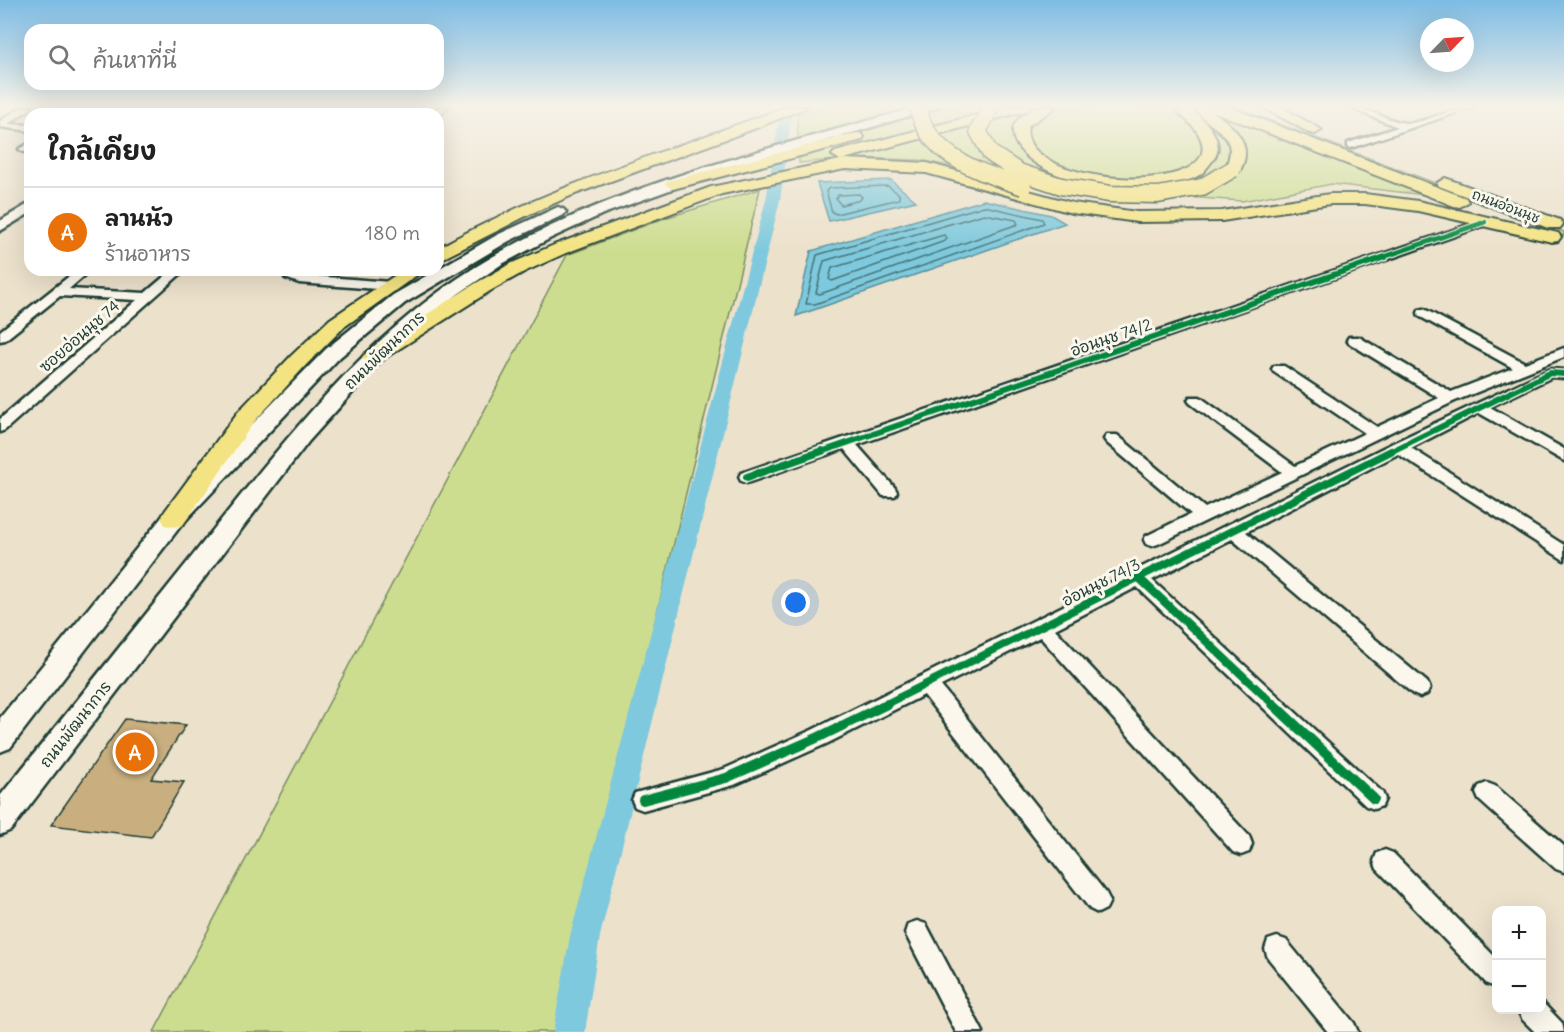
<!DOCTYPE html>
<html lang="th">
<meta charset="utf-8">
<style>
:root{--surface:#fff;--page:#f2f2f2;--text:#222;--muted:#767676;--line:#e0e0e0;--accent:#0b8043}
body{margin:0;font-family:Delius,"Playpen Sans Thai",sans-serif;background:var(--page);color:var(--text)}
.controls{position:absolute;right:18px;bottom:18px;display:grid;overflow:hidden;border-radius:12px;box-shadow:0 6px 24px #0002}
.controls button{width:54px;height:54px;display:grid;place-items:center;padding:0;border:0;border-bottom:2px solid var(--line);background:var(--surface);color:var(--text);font:30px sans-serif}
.compass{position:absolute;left:1420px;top:18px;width:54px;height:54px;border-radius:50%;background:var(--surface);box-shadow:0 6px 24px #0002;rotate:65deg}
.you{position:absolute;left:796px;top:603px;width:21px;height:21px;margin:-15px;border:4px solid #fff;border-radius:50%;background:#1a73e8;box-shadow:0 0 0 9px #1a73e833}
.badge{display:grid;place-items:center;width:39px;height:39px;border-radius:50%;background:var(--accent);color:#fff;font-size:20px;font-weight:700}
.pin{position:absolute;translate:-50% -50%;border:3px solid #fff;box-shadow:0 2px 6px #0006}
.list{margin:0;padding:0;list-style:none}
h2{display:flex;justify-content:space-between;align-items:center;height:78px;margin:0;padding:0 24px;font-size:26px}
h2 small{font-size:20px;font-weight:400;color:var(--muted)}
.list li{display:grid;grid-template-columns:39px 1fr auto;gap:18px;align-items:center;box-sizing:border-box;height:90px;padding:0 24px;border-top:2px solid var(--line)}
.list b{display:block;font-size:22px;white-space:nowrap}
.list p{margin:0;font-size:20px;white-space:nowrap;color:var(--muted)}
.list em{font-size:20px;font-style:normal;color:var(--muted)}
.icon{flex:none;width:33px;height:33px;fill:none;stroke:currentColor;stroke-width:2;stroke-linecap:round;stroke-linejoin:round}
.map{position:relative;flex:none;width:1564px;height:1032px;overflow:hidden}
.search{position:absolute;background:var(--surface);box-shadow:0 6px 24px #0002;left:24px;top:24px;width:420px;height:66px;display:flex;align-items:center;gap:15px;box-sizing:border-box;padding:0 21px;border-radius:18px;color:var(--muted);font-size:22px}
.panel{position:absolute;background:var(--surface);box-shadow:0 6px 24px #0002;left:24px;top:108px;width:420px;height:168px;border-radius:18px}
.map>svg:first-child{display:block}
.green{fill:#cddd90;stroke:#768d62;stroke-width:1.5}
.water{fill:#7ec9dd;stroke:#589199;stroke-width:1.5}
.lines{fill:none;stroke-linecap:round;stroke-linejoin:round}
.shore{stroke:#457578;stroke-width:1.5}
.canal{fill:#7ec9dd;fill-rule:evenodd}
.building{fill:#c9af7f;stroke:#1f3d34;stroke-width:1.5}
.minor-casing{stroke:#1f3d34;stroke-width:5}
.tertiary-casing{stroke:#1f3d34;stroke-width:5}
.secondary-casing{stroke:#1f3d34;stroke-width:5}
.primary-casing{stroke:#1f3d34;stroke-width:4}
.minor{fill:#fbf7ec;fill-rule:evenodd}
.tertiary{fill:#fbf7ec;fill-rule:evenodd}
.secondary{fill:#fbf7ec;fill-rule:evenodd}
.primary{fill:#f4e382;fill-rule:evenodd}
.primary-bridge-casing{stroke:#1f3d34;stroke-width:19;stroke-linecap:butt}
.primary-bridge{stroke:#f4e382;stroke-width:16}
.cycleway-far3-casing{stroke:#fbf7ec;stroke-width:7}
.cycleway-far2-casing{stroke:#fbf7ec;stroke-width:9}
.cycleway-far1-casing{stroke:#fbf7ec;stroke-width:12}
.cycleway-casing{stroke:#fbf7ec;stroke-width:14}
.cycleway-far3{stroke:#00873e;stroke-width:4.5}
.cycleway-far2{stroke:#00873e;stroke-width:6}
.cycleway-far1{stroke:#00873e;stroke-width:8}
.cycleway{stroke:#00873e;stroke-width:10}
.labels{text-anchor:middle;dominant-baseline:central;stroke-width:6;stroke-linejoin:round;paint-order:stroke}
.far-street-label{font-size:14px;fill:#1f3d34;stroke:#fbf7ec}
.street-label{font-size:16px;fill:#1f3d34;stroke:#fbf7ec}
</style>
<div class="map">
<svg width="1564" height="1032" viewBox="0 0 1564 1032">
<rect width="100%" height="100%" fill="#ece1cb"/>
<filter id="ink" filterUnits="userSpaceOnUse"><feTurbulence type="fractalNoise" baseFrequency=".0167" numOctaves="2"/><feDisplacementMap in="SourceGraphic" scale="12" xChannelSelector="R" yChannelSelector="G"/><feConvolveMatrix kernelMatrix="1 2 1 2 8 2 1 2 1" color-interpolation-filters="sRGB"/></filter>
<g filter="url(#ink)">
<path class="green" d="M 814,107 L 1214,107 L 1449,198 L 1332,184 L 1242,201 L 1058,188 L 920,160 L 857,158 L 799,163 L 797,115 Z
M 1226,107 L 1235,107 L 1564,232 L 1564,236 Z
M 760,189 L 555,1032 L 154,1032 L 567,255 L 662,219 Z"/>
<path class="water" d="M 891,180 L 916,201 L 829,221 L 817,183 Z
M 984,200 L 1051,215 L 1065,223 L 796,316 L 811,251 Z"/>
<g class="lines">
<path class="shore" d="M 888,186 L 899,194 L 899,199 L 836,214 L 832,212 L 826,191 L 829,188 Z
M 859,194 L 862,197 L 860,200 L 841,205 L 836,199 L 838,195 Z
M 984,206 L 1042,219 L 1044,223 L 815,304 L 806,304 L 817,255 Z
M 984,214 L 1016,220 L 1018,224 L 820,294 L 816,293 L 824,261 Z
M 944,235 L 947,238 L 945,241 L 832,281 L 829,279 L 832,268 Z"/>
<path class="canal" d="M 781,107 L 793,107 L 780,200 L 600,936 L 585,1032 L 553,1032 L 570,936 L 766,200 Z"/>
</g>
<path class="building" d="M 125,719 L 186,725 L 151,779 L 184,782 L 151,837 L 51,825 Z"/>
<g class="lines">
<defs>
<path id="minor" d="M 22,107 L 33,107 L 8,124 L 30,125 L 30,131 L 0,127 L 0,121 Z
M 87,107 L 98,107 L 89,114 L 78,114 Z
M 287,107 L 297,107 L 290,114 L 279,114 Z
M 359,107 L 369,107 L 362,114 L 352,114 Z
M 438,107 L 448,107 L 438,117 L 438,114 L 432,114 Z
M 1348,107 C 1369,107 1386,121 1406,123 C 1420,125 1453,107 1474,107 L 1351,148 L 1348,147 L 1348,143 L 1398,127 Z
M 30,143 L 30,150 L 24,152 L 19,149 Z
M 1485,219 L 1489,220 L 1489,224 L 857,445 L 895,488 L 897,492 L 895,496 L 883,496 L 844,449 L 747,483 L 741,481 L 739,477 L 741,473 Z
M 77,270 L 91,270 L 69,289 L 145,293 L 172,270 L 185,270 L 5,430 L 0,432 L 0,419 L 137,300 L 60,296 L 5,340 L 0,341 L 0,331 Z
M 284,270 L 296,270 L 295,273 L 301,275 L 390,282 L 396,286 L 390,290 L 299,283 L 285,278 Z
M 1424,309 L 1525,363 L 1564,348 L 1564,357 L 1455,401 L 1158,544 L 1152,546 L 1146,544 L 1144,540 L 1146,536 L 1191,514 L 1107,443 L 1104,439 L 1107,435 L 1117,435 L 1205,508 L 1282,472 L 1190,403 L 1188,400 L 1190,397 L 1200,397 L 1295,466 L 1365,433 L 1274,372 L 1272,369 L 1274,366 L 1284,366 L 1377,427 L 1439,398 L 1349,343 L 1347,340 L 1349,337 L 1359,337 L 1451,392 L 1513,368 L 1419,316 L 1418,313 L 1419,310 Z
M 1550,369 L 1564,370 L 1564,378 L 1552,377 L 1490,407 L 1564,449 L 1564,461 L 1479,413 L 1411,448 L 1564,545 L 1564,560 L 1398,454 L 1246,532 L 1427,682 L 1430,688 L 1427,694 L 1420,697 L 1413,694 L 1232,539 L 1152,580 L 1382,792 L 1385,799 L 1382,806 L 1374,809 L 1366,806 L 1137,587 L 1055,629 L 1249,836 L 1252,844 L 1249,852 L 1241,855 L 1233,852 L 1040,637 L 941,686 L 1106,893 L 1110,901 L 1106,909 L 1098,913 L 1090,909 L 924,695 L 826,744 L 734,785 L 643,810 L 635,807 L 632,800 L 635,793 L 724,769 L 812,730 L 1393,443 Z
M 1487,783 L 1495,786 L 1564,846 L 1564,872 L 1556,869 L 1479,800 L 1476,793 L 1479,786 Z
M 1385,850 L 1393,853 L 1496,958 L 1496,987 L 1487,984 L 1377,869 L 1374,861 L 1377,853 Z
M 917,921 L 926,924 L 983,1032 L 956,1032 L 905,933 L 908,924 Z
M 1277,937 L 1286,940 L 1354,1023 L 1358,1032 L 1328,1032 L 1268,958 L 1265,949 L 1268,940 Z
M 1542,1002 L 1562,1023 L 1564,1032 L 1535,1032 L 1522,1019 L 1518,1010 L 1542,1010 Z"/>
<path id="tertiary" d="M 172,107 L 186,107 L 178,114 L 164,114 Z
M 30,203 L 30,213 L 0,231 L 0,221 Z"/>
<path id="secondary" d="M 918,107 L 939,107 L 714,174 L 603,214 L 551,238 L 502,264 L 458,294 L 417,327 L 379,363 L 309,441 L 11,830 L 0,835 L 0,796 C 65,716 129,635 194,554 C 281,445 369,328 492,257 C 622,181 774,148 918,107 Z
M 558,207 L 563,209 L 566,212 L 563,215 L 509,241 L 405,303 L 340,357 L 182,524 L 10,748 L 0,752 L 0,718 L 166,512 L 326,349 L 393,295 L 497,235 Z"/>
<path id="primary" d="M 786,107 L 807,107 L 759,127 L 575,194 L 530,214 L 438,261 L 438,248 C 548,186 668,151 786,107 Z
M 1007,107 L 1032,107 L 1030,110 L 840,160 L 832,155 L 835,152 Z
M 1037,107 L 1056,107 L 1028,126 C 1015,185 1215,199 1202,143 C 1198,126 1183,119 1173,107 L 1189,107 C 1204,119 1228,141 1213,160 C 1209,165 1205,171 1201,174 C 1160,202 1044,189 1017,145 C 1006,125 1019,116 1037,107 Z
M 1205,107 L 1229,107 L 1466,198 L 1468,202 L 1460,207 L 1454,206 L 1212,111 C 1234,126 1256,145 1239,172 L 1227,172 L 1225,169 C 1241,134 1214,132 1196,111 L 1198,108 Z
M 1262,107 L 1281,107 L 1322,130 L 1315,134 L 1310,133 Z
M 857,133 L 862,134 L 864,137 L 862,140 L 673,189 L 665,184 L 667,181 Z
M 845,159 L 927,163 L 1073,203 L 1137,212 L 1222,211 L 1330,194 L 1365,194 L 1418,201 L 1558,233 L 1561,237 L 1558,241 L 1552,242 L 1418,211 L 1365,204 L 1330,204 L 1222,221 L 1137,222 L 1072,213 L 926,173 L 845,169 L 722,194 L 566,253 L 524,272 L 490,291 L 380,361 L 373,363 L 366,361 L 362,357 L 366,353 L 476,283 L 510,264 L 554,245 L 711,187 Z
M 1445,178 L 1560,220 L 1563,224 L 1560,228 L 1548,228 L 1439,186 L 1437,183 Z
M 403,270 L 424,270 L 344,327 L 306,365 L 254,422 L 183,525 L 174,527 L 165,525 L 161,518 L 165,511 L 238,412 L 292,355 L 330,319 Z"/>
</defs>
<use href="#minor" class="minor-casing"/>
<use href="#tertiary" class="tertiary-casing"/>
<use href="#secondary" class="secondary-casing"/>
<use href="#primary" class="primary-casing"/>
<use href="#minor" class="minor"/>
<use href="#tertiary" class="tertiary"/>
<use href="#secondary" class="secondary"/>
<use href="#primary" class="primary"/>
<defs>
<path id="primary-bridge" d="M 918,107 C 927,157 981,172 1023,187
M 991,107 L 978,131 L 990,153 L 1019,172 L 1061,186 L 1110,194 L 1158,195 L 1202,187 L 1233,169"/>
</defs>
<use href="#primary-bridge" class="primary-bridge-casing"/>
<use href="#primary-bridge" class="primary-bridge"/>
<defs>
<path id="cycleway-far3" d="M 1381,258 L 1485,222"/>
<path id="cycleway-far2" d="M 818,453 L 1385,257
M 1388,453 L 1550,373 L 1564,374"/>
<path id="cycleway-far1" d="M 747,477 L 822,451
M 1139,578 L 1274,705
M 884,705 L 1391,451"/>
<path id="cycleway" d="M 1273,704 L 1374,799
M 643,800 L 726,778 L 819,737 L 887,704"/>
</defs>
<use href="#cycleway-far3" class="cycleway-far3-casing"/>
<use href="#cycleway-far2" class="cycleway-far2-casing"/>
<use href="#cycleway-far1" class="cycleway-far1-casing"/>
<use href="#cycleway" class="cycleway-casing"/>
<use href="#cycleway-far3" class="cycleway-far3"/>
<use href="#cycleway-far2" class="cycleway-far2"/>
<use href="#cycleway-far1" class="cycleway-far1"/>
<use href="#cycleway" class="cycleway"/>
</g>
</g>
<linearGradient id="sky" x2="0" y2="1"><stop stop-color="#7dbce4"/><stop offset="0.42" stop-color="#f6f2e8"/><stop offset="1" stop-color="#f6f2e8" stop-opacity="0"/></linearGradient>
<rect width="1564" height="252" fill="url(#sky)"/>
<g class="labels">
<g class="far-street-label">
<text transform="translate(1506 206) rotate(21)">ถนนอ่อนนุช</text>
</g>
<g class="street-label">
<text transform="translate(79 336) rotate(-41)">ซอยอ่อนนุช 74</text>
<text transform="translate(1111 337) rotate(-19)">อ่อนนุช 74/2</text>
<text transform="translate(384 350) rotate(-44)">ถนนพัฒนาการ</text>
<text transform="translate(1101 582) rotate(-27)">อ่อนนุช 74/3</text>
<text transform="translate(75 724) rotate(-52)">ถนนพัฒนาการ</text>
</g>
</g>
</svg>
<div class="controls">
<button>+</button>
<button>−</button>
</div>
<svg class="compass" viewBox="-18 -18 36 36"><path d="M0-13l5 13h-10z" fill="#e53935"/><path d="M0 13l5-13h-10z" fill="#767676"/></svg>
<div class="you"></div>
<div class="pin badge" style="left:135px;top:752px;background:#e8710a">A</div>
<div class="search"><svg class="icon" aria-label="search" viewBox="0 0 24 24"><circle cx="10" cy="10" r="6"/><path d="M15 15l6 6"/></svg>ค้นหาที่นี่</div>
<section class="panel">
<h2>ใกล้เคียง<small></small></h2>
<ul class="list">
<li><span class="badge" style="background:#e8710a">A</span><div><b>ลานนัว</b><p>ร้านอาหาร</p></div><em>180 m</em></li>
</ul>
</section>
</div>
